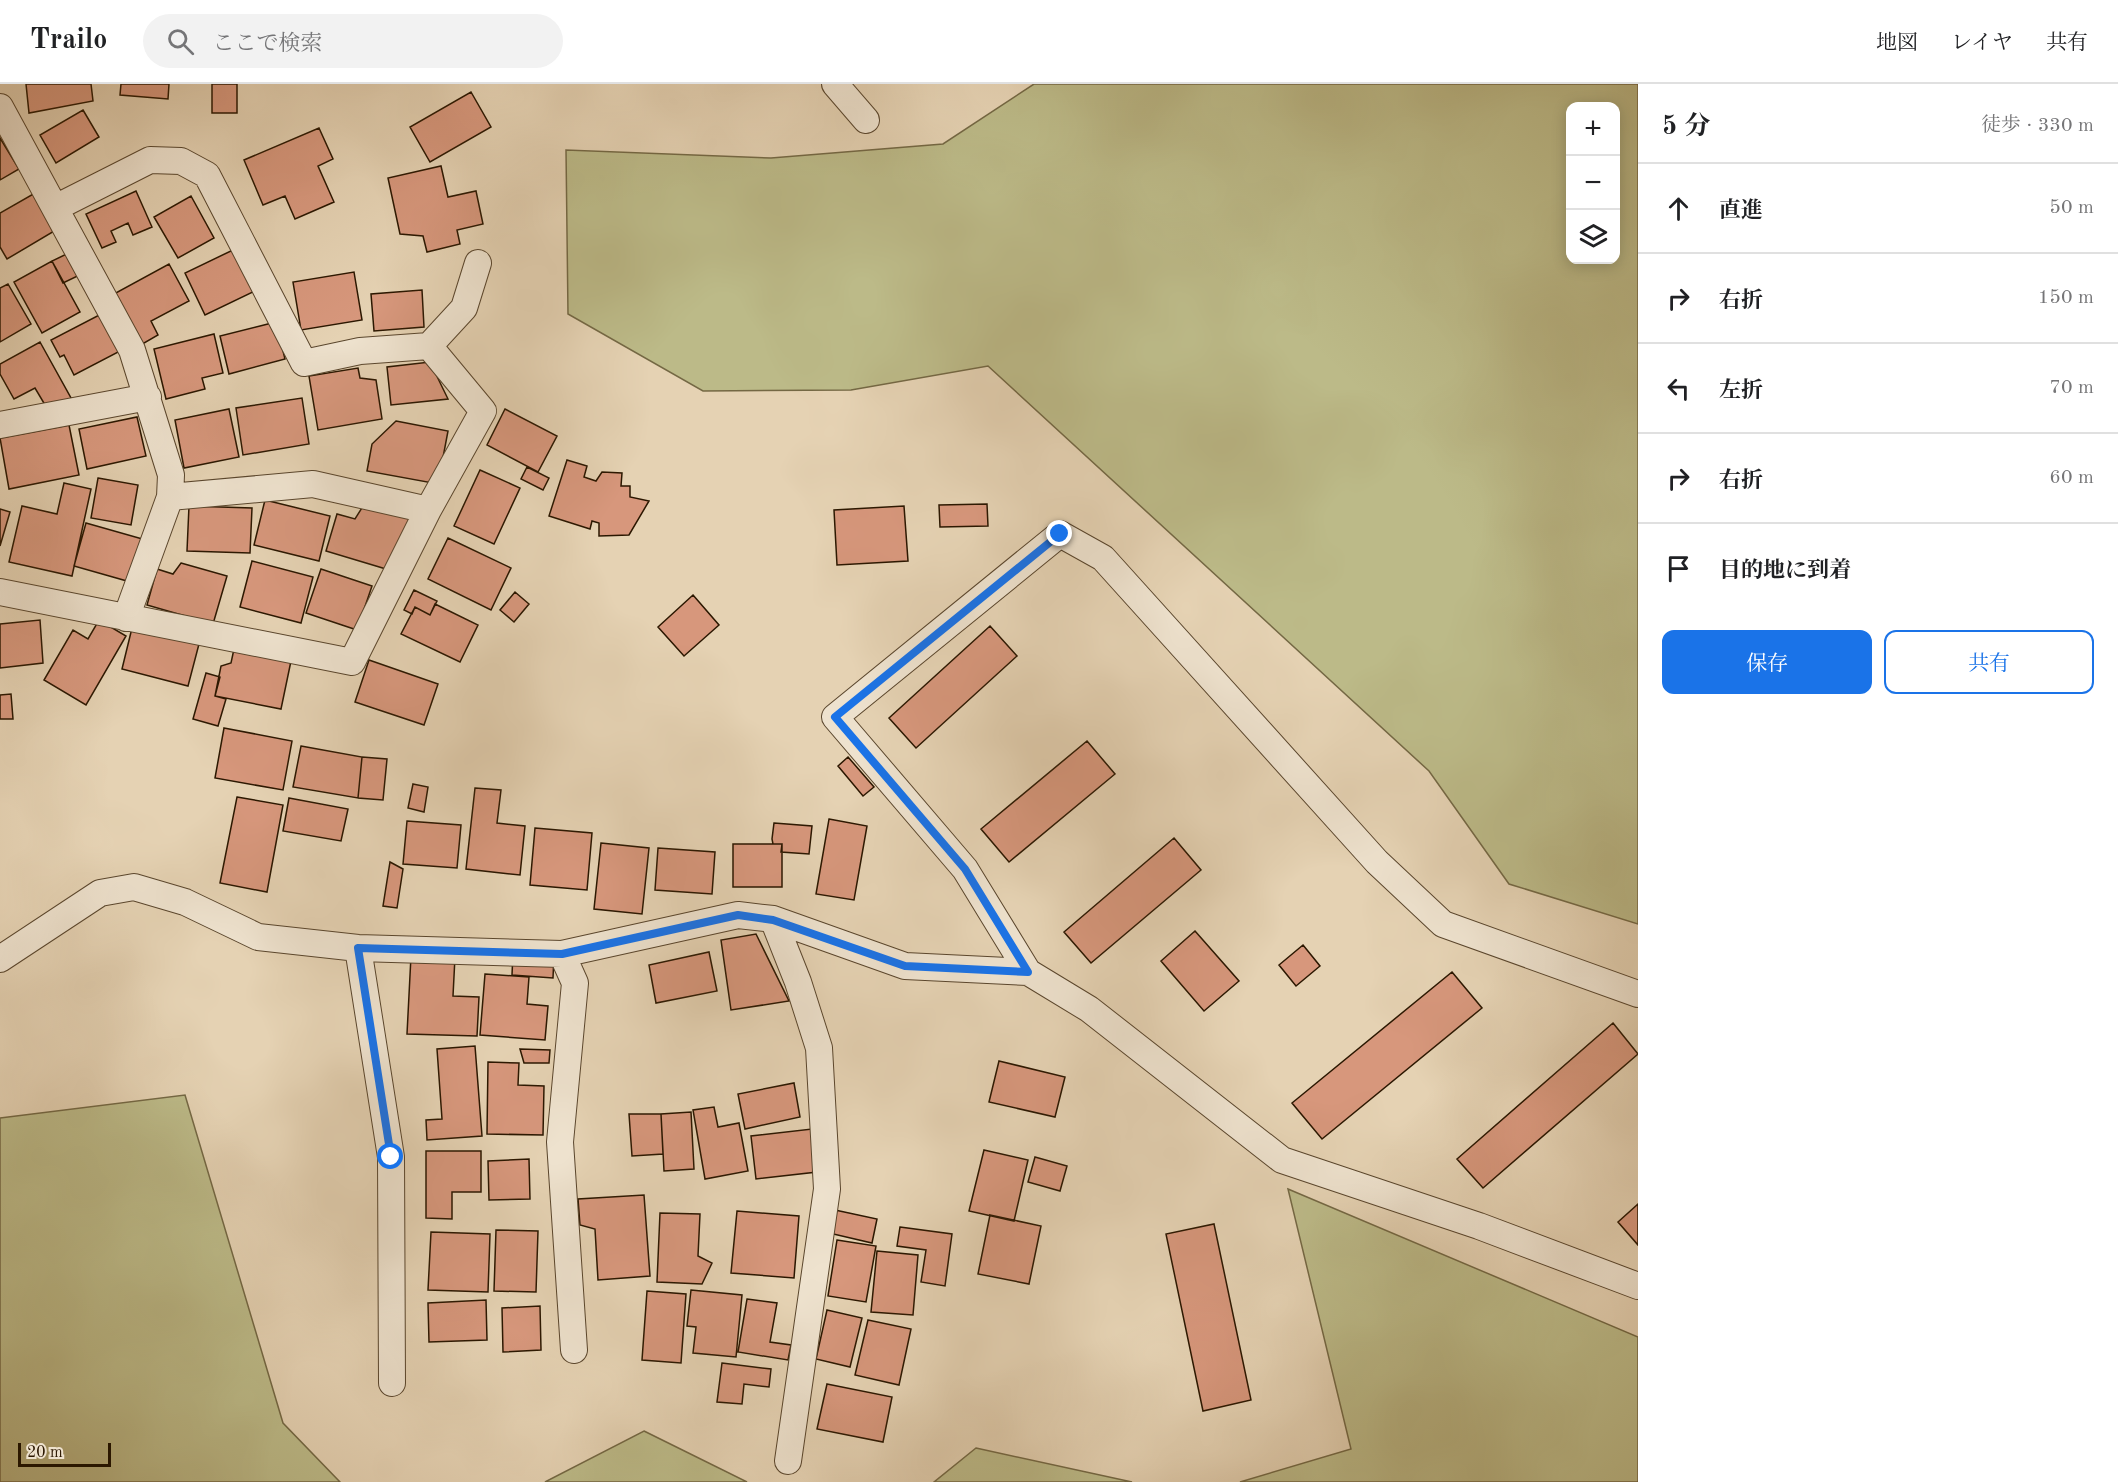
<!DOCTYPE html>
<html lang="ja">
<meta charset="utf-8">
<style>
:root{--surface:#fff;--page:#f2f2f2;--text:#202124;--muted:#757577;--line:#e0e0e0;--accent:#1a73e8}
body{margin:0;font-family:"Old Standard TT","Noto Serif JP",serif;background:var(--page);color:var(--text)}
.controls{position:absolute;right:18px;top:18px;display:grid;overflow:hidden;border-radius:12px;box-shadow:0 3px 15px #0003}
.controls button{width:54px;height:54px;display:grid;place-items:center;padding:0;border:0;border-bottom:2px solid var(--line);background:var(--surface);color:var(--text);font:30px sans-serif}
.scale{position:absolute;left:18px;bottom:15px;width:93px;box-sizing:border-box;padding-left:6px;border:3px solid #2b1700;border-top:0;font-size:16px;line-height:21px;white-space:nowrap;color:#2b1700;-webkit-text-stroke:4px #eee2ce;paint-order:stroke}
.stop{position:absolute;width:18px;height:18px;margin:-14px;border:4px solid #1a73e8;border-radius:50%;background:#fff}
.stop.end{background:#1a73e8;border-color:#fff;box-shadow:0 2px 6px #0008}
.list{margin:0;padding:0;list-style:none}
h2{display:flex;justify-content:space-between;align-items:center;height:78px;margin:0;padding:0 24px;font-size:26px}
h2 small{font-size:20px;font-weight:400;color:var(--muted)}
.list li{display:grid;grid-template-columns:39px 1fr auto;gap:18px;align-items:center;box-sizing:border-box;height:90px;padding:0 24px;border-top:2px solid var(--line)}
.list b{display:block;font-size:22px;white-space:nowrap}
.list em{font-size:20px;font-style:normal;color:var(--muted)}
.actions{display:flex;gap:12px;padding:18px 24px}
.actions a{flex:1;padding:14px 0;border:2px solid var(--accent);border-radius:12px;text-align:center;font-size:21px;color:var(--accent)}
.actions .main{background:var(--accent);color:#fff}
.icon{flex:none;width:33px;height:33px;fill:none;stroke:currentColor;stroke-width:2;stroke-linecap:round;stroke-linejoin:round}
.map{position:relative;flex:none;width:1638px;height:1398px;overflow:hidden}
header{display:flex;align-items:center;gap:36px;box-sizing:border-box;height:84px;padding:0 30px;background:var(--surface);border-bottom:2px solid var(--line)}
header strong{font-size:28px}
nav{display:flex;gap:33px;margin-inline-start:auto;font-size:21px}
.search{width:420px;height:54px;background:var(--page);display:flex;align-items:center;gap:15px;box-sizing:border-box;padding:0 21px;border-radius:33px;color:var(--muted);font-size:22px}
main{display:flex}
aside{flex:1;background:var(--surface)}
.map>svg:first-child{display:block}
.green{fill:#bcba88;stroke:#746844;stroke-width:1.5;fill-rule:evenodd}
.building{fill:#d7977c;stroke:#2b1700;stroke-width:1.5}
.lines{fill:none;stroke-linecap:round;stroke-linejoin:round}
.street-casing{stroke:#5a462d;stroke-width:28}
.street{stroke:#eee2ce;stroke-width:26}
.route{stroke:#1a73e8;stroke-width:8}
</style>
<header>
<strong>Trailo</strong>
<div class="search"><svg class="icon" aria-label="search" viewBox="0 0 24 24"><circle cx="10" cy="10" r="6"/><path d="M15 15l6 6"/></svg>ここで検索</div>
<nav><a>地図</a><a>レイヤ</a><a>共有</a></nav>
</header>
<main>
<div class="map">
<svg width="1638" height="1398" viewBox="0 0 1638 1398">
<rect width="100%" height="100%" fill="#e5d2b3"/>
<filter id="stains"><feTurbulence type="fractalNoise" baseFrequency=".00333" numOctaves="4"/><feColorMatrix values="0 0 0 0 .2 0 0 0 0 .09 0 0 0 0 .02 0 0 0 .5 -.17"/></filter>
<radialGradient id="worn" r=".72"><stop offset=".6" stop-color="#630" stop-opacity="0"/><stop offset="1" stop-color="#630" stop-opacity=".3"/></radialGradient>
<path class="green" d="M 1034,0 L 1638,0 L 1638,840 L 1509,800 L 1429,687 L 988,282 L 851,306 L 703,307 L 568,230 L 566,66 L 771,74 L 943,60 ZM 1570,22 L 1616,22 L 1616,176 L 1570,176 Z
M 185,1011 L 283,1339 L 340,1398 L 0,1398 L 0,1034 Z
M 1288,1105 L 1638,1253 L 1638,1398 L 1240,1398 L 1351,1365 Z
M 644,1347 L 747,1398 L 545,1398 Z
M 976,1364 L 1132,1398 L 934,1398 Z"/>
<path class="building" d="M 26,0 L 91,0 L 93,17 L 29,29 Z
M 121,0 L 169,0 L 168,15 L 120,11 Z
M 212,0 L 237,0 L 237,29 L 212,29 Z
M 471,8 L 491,43 L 430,78 L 410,43 Z
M 83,26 L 99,53 L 56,79 L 40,51 Z
M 319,44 L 333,75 L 318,82 L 334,118 L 295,135 L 285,112 L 263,121 L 244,76 Z
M 0,54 L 19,85 L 0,96 Z
M 441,82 L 448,113 L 476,107 L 483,140 L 457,146 L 460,160 L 427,168 L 423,152 L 400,150 L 388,94 Z
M 136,107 L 152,143 L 133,151 L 128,139 L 111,147 L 116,158 L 102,164 L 86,130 Z
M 35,109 L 56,146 L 7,175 L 0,163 L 0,129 Z
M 191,112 L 214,154 L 178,174 L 154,133 Z
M 235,165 L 255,207 L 205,231 L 185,189 Z
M 75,166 L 86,188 L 63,199 L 52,177 Z
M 52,177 L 80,228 L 42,249 L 14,198 Z
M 169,180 L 189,217 L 151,237 L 158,251 L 139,262 L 112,211 Z
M 354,188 L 362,236 L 301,246 L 293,198 Z
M 8,200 L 31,240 L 0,258 L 0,204 Z
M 422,206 L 424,243 L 374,247 L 371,210 Z
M 105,228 L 124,265 L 74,291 L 64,271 L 60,273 L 51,256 Z
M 276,238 L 285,275 L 229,290 L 220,252 Z
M 214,250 L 223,289 L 202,294 L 205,305 L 166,315 L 154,265 Z
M 40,258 L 71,314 L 48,326 L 35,304 L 14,315 L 0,290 L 0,280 Z
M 430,278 L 448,315 L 391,321 L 387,283 Z
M 358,284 L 360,294 L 376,296 L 382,335 L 318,346 L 309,292 Z
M 302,314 L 309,360 L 243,371 L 236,324 Z
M 229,325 L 239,373 L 184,384 L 175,336 Z
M 505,325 L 557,352 L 538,388 L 487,361 Z
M 137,333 L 146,372 L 87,385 L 79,345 Z
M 396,337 L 448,347 L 438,400 L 367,387 L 372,360 Z
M 69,341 L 79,391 L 9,405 L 0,354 Z
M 567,376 L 587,382 L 584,393 L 596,397 L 602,388 L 622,389 L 621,402 L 630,402 L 630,413 L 649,417 L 629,451 L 599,452 L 599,439 L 592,437 L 590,445 L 549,432 Z
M 527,383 L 549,394 L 543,406 L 521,395 Z
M 480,386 L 520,404 L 494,460 L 454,442 Z
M 98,394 L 138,401 L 131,441 L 91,434 Z
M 64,399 L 91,405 L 72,492 L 9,478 L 22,422 L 57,430 Z
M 265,416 L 330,432 L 319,477 L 254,461 Z
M 365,419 L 412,432 L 396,488 L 326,467 L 337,430 L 355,435 Z
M 987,420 L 988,442 L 940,443 L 939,421 Z
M 189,422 L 252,424 L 250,469 L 187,467 Z
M 904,422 L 908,477 L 837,481 L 834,426 Z
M 0,425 L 10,428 L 0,462 Z
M 86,439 L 146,456 L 134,499 L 74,482 Z
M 448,454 L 511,484 L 491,526 L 428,495 Z
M 252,477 L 313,493 L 301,539 L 240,523 Z
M 181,479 L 227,492 L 213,540 L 147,521 L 157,485 L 173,490 Z
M 321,485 L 372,502 L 357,546 L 306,529 Z
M 414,506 L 437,517 L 430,531 L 415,523 L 412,530 L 404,526 Z
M 515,508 L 529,520 L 514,538 L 500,526 Z
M 693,511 L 719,541 L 684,572 L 658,543 Z
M 435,520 L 478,541 L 460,578 L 401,550 L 415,523 L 430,531 Z
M 40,536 L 43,579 L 0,584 L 0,540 Z
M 99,536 L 126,552 L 86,621 L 44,596 L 73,546 L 88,555 Z
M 990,542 L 1017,572 L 916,664 L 889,634 Z
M 132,544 L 199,560 L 188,602 L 122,585 Z
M 234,565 L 291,577 L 281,625 L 215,612 L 221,582 L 231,579 Z
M 369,576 L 438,600 L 424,641 L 355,618 Z
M 206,589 L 220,593 L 215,612 L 226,615 L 218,642 L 193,635 Z
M 11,610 L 13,635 L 0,635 L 0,611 Z
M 224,644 L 292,657 L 283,706 L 215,694 Z
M 1087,657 L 1115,690 L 1009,778 L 981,745 Z
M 301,662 L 362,673 L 358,714 L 293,703 Z
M 362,673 L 387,675 L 383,716 L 358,714 Z
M 848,673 L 874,703 L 863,712 L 838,682 Z
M 413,700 L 428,703 L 424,728 L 408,724 Z
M 475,704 L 501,706 L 497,739 L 525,742 L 520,791 L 466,785 Z
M 237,713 L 283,721 L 267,808 L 220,799 Z
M 289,714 L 348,725 L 341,757 L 283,747 Z
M 829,735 L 867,742 L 854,816 L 816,810 Z
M 407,737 L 461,741 L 457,784 L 403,780 Z
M 774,739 L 812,742 L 809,770 L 781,768 L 782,760 L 773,760 L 772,755 Z
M 535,744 L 592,749 L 587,806 L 530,801 Z
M 1174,754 L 1201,786 L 1091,879 L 1064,848 Z
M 601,759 L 649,764 L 642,830 L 594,825 Z
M 733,760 L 782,760 L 782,803 L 733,803 Z
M 658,764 L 715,768 L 712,810 L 655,806 Z
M 390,778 L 403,785 L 397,824 L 383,822 Z
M 1195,847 L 1239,897 L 1204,927 L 1161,877 Z
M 756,850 L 789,917 L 731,926 L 721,856 Z
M 1303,861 L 1320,882 L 1296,902 L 1279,881 Z
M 709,868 L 717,907 L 656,919 L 649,881 Z
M 513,869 L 554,871 L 553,894 L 512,891 Z
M 411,872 L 455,873 L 453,912 L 479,913 L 477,952 L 407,950 Z
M 1452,888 L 1482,924 L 1322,1055 L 1292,1019 Z
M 485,890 L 529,893 L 527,920 L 548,922 L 545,956 L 480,951 Z
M 1613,939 L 1638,970 L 1483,1104 L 1457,1075 Z
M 475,962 L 482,1052 L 427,1056 L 426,1036 L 442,1035 L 437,965 Z
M 520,965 L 550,966 L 549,979 L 524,979 Z
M 999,977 L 1065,993 L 1055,1033 L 989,1018 Z
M 488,978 L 519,979 L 518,1001 L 544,1002 L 543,1051 L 487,1050 Z
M 794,999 L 800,1033 L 745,1045 L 738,1010 Z
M 714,1023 L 718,1043 L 739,1039 L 748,1087 L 705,1095 L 693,1026 Z
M 691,1028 L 694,1085 L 664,1087 L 661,1030 Z
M 629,1030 L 661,1030 L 663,1070 L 632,1072 Z
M 812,1045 L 817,1088 L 756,1095 L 751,1052 Z
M 984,1066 L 1028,1076 L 1014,1137 L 969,1127 Z
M 426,1067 L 481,1067 L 481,1108 L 452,1108 L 452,1135 L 426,1134 Z
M 1035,1073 L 1067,1082 L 1060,1107 L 1028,1098 Z
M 529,1075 L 530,1115 L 489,1116 L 488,1077 Z
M 644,1111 L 650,1192 L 598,1196 L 595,1145 L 580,1141 L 578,1115 Z
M 1638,1120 L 1638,1161 L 1618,1138 Z
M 835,1126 L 877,1135 L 872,1159 L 829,1149 Z
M 737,1127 L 799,1132 L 794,1194 L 731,1189 Z
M 660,1129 L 700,1130 L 698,1172 L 712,1179 L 702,1200 L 657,1198 Z
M 990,1131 L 1041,1142 L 1029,1200 L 978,1190 Z
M 1214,1140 L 1251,1316 L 1203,1327 L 1166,1150 Z
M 900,1143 L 952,1150 L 945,1202 L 921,1198 L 926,1166 L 897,1162 Z
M 496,1146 L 538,1147 L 536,1208 L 494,1207 Z
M 431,1148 L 490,1150 L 488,1208 L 428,1206 Z
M 837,1156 L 876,1162 L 866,1218 L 828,1212 Z
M 877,1167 L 918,1171 L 913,1231 L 871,1228 Z
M 691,1206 L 742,1211 L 736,1273 L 693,1269 L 696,1243 L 687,1242 Z
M 647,1207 L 686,1210 L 681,1279 L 642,1276 Z
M 747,1215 L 777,1219 L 770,1258 L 791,1261 L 788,1276 L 738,1268 Z
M 486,1216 L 487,1256 L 429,1258 L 428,1219 Z
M 540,1222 L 541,1266 L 503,1268 L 502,1224 Z
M 827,1226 L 862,1234 L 850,1283 L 816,1275 Z
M 868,1236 L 911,1245 L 899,1301 L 855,1291 Z
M 722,1279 L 771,1285 L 769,1303 L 744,1300 L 742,1320 L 717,1318 Z
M 827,1300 L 892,1313 L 883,1358 L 817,1345 Z"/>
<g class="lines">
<defs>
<path id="street" d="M 835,0 L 866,36
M 0,23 L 132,266 L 171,391 L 170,413 L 126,534
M 55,124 L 150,76 L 181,77 L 207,91 L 304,279 L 360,267 L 429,262
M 0,341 L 148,313
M 170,413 L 313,400 L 428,426
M 0,508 L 352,578 L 428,426 L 483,327 L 429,262 L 464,224 L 478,179
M 773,835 L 798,898 L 819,964 L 827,1105 L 788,1377
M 358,864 L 391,1073 L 392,1299
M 562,870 L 575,899 L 560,1058 L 574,1266
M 0,875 L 100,809 L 134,803 L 185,818 L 258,853 L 358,864 L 562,870 L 738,831 L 773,835 L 905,882 L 1028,888
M 1638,910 L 1443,840 L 1377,778 L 1103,474 L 1060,450 L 835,633 L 965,785 L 1028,888 L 1089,925 L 1282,1076 L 1479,1142 L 1638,1202"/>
</defs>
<use href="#street" class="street-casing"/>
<use href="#street" class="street"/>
</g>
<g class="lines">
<path class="route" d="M 391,1073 L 358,864 L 562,870 L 738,831 L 773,836 L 905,882 L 1028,888 L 965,785 L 835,633 L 1060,450"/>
</g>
<rect width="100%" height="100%" filter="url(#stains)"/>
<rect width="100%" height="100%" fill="url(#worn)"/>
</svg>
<div class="controls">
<button>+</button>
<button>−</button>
<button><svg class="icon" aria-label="layers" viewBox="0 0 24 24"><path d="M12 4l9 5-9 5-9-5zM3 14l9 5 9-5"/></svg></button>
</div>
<div class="scale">20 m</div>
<div class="stop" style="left:391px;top:1073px"></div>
<div class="stop end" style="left:1060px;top:450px"></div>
</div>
<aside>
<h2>5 分<small>徒歩 · 330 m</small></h2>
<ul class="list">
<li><svg class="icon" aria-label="ahead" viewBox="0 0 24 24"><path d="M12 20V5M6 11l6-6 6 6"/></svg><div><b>直進</b></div><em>50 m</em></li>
<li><svg class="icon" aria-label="right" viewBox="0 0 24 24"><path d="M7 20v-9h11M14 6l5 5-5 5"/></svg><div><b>右折</b></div><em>150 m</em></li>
<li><svg class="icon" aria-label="left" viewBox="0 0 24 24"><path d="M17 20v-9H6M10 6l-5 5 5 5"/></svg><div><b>左折</b></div><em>70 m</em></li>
<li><svg class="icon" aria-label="right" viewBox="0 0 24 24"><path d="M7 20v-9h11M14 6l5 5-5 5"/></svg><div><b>右折</b></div><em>60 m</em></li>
<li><svg class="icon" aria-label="arrive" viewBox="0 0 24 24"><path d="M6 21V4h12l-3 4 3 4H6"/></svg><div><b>目的地に到着</b></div></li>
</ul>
<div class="actions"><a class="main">保存</a><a>共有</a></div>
</aside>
</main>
